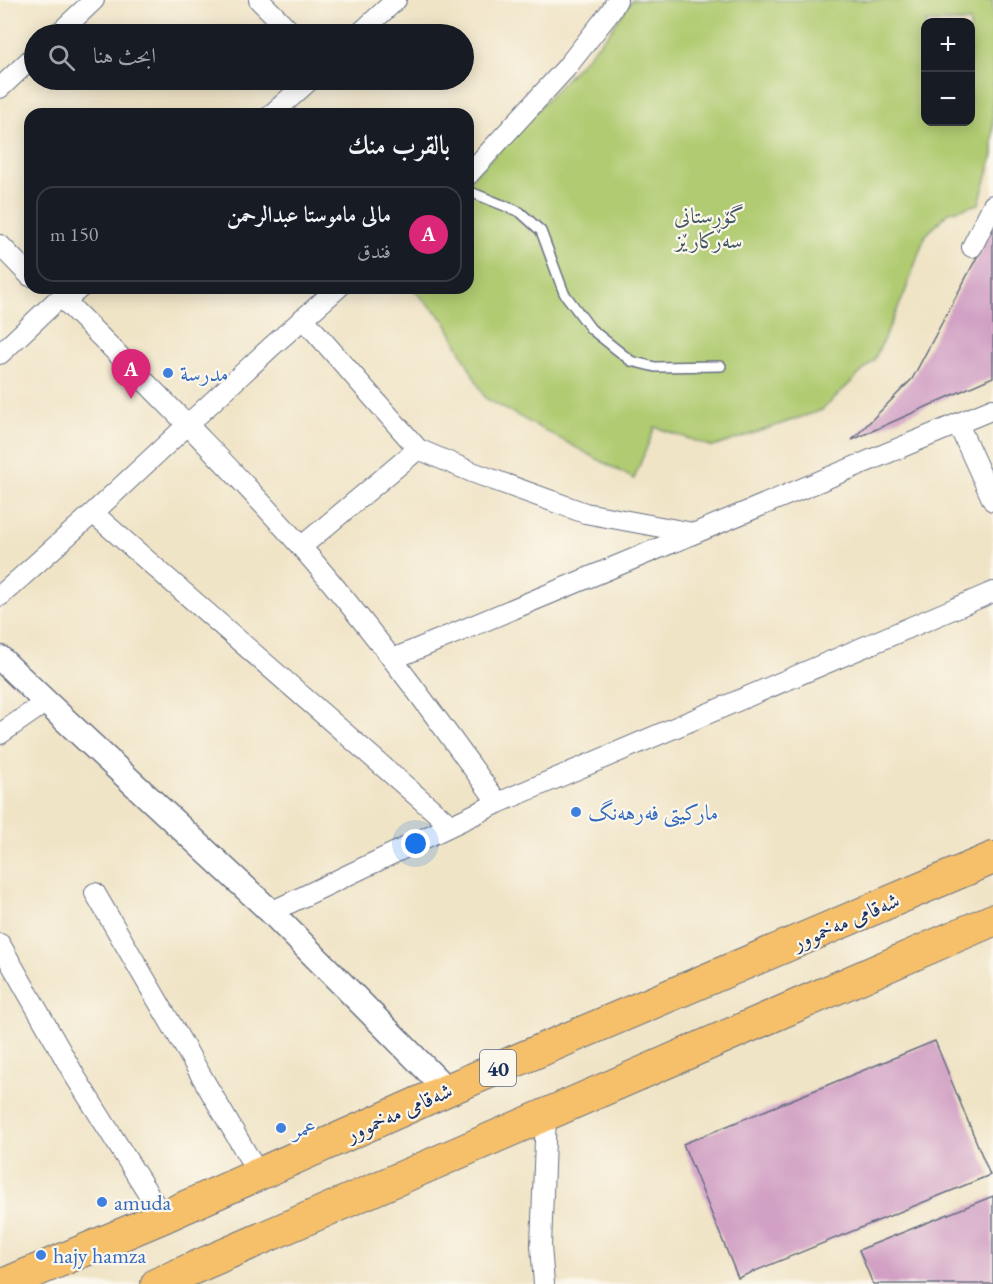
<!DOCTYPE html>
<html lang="ar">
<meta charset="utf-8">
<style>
:root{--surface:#171b24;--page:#242831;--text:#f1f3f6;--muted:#9ea1a6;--line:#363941;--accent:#db2777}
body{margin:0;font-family:"EB Garamond",Amiri,serif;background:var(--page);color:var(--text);direction:rtl}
.controls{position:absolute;right:18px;top:18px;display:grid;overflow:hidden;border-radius:12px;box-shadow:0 3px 15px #0003}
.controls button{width:54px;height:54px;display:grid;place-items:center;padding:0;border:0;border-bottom:2px solid var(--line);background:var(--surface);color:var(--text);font:30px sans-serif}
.you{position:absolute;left:416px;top:844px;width:21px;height:21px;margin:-15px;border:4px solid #fff;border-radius:50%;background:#1a73e8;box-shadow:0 0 0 9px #1a73e833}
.badge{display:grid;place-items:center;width:39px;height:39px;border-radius:50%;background:var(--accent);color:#fff;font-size:20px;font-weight:700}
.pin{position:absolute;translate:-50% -50px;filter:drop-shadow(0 2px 3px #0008)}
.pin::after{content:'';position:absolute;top:32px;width:21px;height:18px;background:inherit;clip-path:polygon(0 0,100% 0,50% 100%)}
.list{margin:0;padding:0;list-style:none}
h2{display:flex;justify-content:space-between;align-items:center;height:78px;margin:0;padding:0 24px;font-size:26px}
h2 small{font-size:20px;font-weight:400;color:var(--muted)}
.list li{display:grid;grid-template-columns:39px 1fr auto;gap:18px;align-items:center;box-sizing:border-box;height:96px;margin:0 12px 12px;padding:0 12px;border:2px solid var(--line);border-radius:18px}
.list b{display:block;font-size:22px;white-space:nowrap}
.list p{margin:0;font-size:20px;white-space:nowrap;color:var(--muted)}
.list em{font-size:20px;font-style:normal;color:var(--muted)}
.icon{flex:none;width:33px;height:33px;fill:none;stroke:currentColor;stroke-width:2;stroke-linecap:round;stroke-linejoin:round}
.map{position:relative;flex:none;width:993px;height:1284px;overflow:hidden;direction:ltr}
.search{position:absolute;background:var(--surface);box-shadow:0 3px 15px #0003;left:24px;top:24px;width:450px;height:66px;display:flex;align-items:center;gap:15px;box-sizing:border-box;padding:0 21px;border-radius:33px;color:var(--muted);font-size:22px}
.panel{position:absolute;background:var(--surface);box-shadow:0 3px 15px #0003;left:24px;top:108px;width:450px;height:186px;border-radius:18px;direction:rtl}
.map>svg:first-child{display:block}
.green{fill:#b0cb71;stroke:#667d68;stroke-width:1.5;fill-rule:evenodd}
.building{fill:#d1a0c4}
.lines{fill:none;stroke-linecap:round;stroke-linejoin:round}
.service-casing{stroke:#666e82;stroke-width:12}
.minor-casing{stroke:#666e82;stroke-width:22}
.tertiary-casing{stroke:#666e82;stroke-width:27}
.trunk-casing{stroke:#666e82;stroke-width:34}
.service{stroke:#fff;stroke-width:9}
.minor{stroke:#fff;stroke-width:20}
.tertiary{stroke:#fff;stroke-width:24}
.trunk{stroke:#f6c06b;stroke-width:32}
.shop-dot{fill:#3f7fe0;stroke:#fbf7ec;stroke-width:2}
.labels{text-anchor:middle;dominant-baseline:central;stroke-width:4.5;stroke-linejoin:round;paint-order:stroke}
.shield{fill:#fbf7ec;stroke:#5e6b89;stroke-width:1.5}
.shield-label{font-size:21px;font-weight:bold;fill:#1b2f5e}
.park-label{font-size:22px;fill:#405663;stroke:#fbf7ec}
.shop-label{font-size:22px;fill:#366cbe;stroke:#fbf7ec;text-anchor:start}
.street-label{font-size:22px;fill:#1b2f5e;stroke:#fbf7ec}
</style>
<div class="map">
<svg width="993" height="1284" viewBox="0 0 993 1284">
<rect width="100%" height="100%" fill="#fbf7ec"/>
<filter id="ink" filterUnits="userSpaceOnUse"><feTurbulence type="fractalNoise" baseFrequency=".0167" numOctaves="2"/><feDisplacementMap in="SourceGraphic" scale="12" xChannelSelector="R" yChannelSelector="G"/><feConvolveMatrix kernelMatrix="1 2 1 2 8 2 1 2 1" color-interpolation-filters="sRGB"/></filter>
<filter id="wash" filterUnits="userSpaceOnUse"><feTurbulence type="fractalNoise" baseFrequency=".008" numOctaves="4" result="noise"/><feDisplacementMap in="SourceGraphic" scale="24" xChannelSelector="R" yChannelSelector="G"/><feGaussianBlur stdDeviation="1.35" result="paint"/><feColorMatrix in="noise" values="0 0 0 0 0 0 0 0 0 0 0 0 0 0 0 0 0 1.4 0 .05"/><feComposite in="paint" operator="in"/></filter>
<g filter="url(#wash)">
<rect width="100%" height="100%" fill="#f0e4c6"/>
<path class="green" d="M 632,0 L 993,0 L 993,155 L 979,204 L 949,212 L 925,236 L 904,295 L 874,360 L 822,410 L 713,447 L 655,427 L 634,479 L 485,398 L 445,321 L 412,288 L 468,288 L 468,181 L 496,154 L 609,33 ZM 926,22 L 970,22 L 970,122 L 926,122 Z"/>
<g id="blocks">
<path class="building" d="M 993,227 L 993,377 L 852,440 L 912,379 Z
M 935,1041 L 990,1175 L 738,1278 L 683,1144 Z
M 993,1196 L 993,1284 L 873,1284 L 859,1250 Z"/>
</g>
</g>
<g filter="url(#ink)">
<use href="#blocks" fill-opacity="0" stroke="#666e82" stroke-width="1.5"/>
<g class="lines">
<defs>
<path id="service" d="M 468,191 L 520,212 L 541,231 L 564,293 L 591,329 L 631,361 L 655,367 L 721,366"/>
<path id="minor" d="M 259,0 L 293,34
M 58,34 L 94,0
M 359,34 L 396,0
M 0,88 L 34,56
M 272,114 L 310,80
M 468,175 L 566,68 L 611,11 L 617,0
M 0,245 L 30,276
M 972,247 L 993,205
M 63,299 C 143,380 227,462 302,548 C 373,630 435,715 498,803
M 303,318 L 418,449 L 472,472 L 585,513 L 693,533
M 0,354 L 55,302 L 73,294 L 80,288
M 958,424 L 993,501
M 93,513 L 450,825
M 301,547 L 418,449
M 0,596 L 93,513 L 271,347 L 338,288
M 393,659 L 993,409
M 0,734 L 46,702
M 95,893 L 259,1175
M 271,912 L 498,803 L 993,592
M 0,944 L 76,1078 L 163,1217
M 544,1284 L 541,1246 L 546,1114"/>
<path id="tertiary" d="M 0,658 L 46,702 L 271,912 L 447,1090"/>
<path id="trunk" d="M 5,1284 L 163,1217 L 447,1090 L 993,858
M 157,1284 L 993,920"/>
</defs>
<use href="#service" class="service-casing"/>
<use href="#minor" class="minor-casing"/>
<use href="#tertiary" class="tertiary-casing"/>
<use href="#trunk" class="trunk-casing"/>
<use href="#service" class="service"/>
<use href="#minor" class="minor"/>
<use href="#tertiary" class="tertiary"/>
<use href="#trunk" class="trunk"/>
</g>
</g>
<g class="shop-dot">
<circle cx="168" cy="373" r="6"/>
<circle cx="576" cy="812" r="6"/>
<circle cx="281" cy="1128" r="6"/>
<circle cx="102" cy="1202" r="6"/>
<circle cx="41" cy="1255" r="6"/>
</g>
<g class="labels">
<rect class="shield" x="480" y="1050" width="36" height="36" rx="4.5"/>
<g class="shield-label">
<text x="498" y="1068">40</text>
</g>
<g class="park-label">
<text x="709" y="215">گۆڕستانی<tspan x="709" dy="25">سەرکارێز</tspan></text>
</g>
<g class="shop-label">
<text x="180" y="373">مدرسة</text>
<text x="588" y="812">مارکیتی فەرهەنگ</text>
<text x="293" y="1128">عمر</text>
<text x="114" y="1202">amuda</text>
<text x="53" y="1255">hajy hamza</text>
</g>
<g class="street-label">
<text transform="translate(846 921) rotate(-23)">شەقامی مەخموور</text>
<text transform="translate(399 1112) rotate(-24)">شەقامی مەخموور</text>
</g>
</g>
</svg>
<div class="controls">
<button>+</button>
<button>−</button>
</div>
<div class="you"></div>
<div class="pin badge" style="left:131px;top:399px">A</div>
<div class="search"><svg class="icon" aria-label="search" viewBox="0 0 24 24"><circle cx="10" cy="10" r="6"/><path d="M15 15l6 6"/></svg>ابحث هنا</div>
<section class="panel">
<h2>بالقرب منك<small></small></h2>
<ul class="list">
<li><span class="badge">A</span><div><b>مالى ماموستا عبدالرحمن</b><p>فندق</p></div><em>150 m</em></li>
</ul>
</section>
</div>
